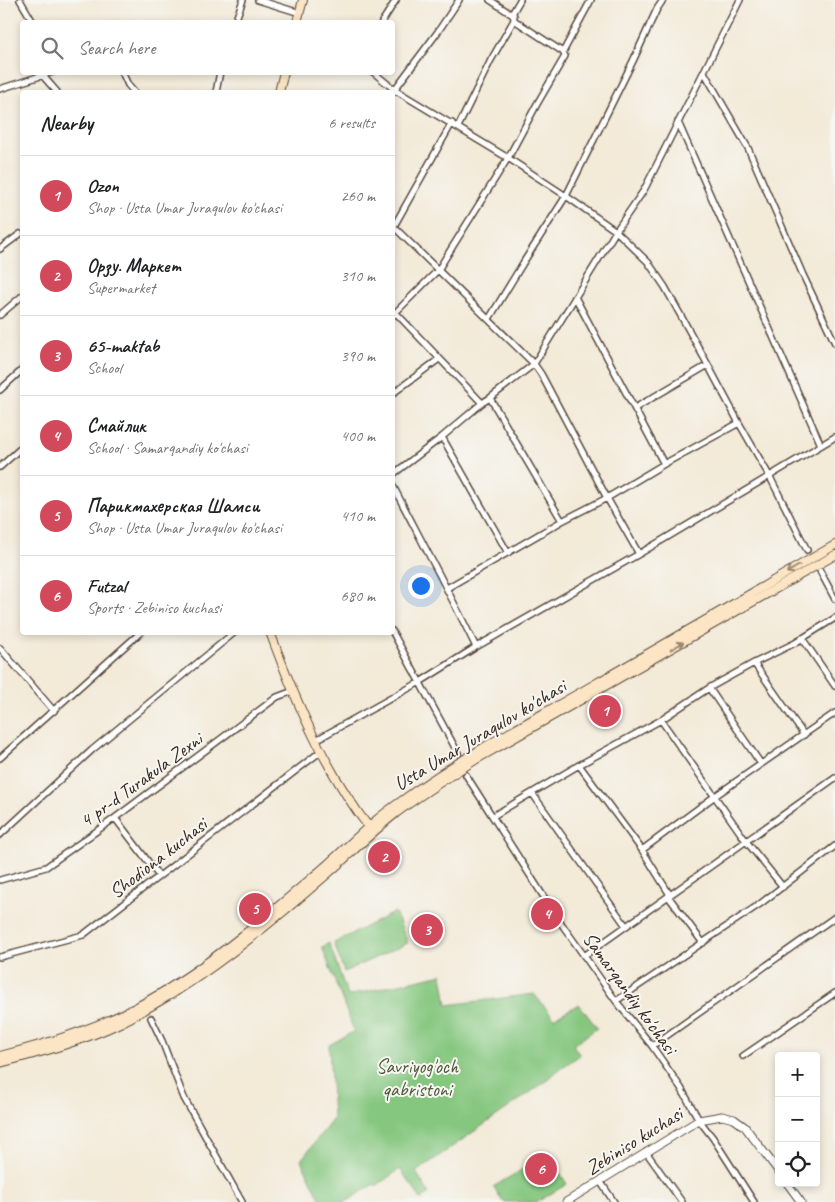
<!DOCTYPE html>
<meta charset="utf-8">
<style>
:root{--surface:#fff;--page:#f6f6f6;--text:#202124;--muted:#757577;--line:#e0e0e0;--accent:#d1495b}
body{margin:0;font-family:Caveat,sans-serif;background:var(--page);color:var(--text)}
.controls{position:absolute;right:15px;bottom:15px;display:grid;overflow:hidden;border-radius:5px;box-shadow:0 2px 8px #0003}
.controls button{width:45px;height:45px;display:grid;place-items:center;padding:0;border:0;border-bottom:1px solid var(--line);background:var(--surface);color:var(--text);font:25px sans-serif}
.you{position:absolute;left:420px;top:585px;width:18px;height:18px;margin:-12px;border:4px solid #fff;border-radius:50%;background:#1a73e8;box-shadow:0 0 0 8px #1a73e833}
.badge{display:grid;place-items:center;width:32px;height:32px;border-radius:50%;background:var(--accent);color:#fff;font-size:16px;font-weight:700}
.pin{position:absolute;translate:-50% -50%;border:2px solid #fff;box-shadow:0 1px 5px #0006}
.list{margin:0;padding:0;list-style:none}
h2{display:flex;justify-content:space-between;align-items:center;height:65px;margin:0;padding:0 20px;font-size:21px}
h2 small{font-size:16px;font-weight:400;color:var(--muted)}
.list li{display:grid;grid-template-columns:32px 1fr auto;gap:15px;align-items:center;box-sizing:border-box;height:80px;padding:0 20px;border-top:1px solid var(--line)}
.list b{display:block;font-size:19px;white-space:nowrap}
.list p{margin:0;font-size:16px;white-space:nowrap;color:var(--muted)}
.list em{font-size:16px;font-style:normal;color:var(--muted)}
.icon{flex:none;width:28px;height:28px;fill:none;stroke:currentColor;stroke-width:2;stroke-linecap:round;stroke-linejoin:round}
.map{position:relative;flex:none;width:835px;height:1202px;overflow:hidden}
.search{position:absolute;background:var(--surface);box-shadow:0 2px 8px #0003;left:20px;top:20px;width:375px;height:55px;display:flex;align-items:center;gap:12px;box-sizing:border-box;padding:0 18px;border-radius:5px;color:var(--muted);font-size:19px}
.panel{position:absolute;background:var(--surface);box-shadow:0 2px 8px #0003;left:20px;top:90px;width:375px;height:545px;border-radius:5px}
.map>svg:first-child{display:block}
.green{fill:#86c780;stroke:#60784f}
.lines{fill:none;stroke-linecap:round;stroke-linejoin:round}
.minor-casing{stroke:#57473a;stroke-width:8}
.tertiary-casing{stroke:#57473a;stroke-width:9}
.secondary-casing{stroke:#57473a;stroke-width:10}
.minor{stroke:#fff;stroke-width:5}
.tertiary{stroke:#fff;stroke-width:7}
.secondary{stroke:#fce5c4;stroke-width:8}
.oneway{stroke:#9c8871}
.labels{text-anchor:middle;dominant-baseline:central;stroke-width:4;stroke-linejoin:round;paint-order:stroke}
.street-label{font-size:20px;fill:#3b2a1e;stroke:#f6f6f2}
.park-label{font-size:20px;fill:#52593b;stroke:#f6f6f2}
</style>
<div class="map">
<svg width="835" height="1202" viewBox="0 0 835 1202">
<rect width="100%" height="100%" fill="#f6f6f2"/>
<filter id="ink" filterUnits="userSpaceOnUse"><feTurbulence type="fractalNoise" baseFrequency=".02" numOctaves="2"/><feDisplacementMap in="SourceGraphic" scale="10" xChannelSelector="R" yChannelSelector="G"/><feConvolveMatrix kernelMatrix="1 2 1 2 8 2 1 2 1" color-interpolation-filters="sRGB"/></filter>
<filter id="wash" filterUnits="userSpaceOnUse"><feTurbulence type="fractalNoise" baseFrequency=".0096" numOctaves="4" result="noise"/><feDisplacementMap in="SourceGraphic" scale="20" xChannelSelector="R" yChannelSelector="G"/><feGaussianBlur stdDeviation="1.12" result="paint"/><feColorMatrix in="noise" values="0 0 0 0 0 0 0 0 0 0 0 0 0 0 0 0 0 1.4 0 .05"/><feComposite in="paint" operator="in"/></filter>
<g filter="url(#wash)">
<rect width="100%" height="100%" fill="#f3ead8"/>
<path class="green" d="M 395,912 L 408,943 L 344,972 L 334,943 Z
M 329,943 L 348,996 L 442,974 L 447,1005 L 534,994 L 554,1018 L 579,1004 L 597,1028 L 573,1045 L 580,1055 L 550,1076 L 551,1078 L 416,1172 L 429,1193 L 421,1199 L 400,1169 L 376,1186 L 374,1184 L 346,1202 L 322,1202 L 301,1160 L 333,1119 L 329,1045 L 354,1031 L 322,947 Z
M 548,1154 L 567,1184 L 537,1202 L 504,1202 L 493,1187 Z"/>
</g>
<g filter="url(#ink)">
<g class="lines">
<defs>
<path id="minor" d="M 20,0 L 33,22
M 258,0 L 300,13
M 490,0 L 514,16
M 514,20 L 563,52
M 235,22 L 243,0
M 382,22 L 396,0
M 122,72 L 128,85 L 134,92
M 373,72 L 395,90 L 508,158 L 566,196 L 616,231 L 648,262 L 665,287 L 708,365 L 739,423 L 770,477 L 807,550
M 704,72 L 748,148 L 803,275 L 835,343
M 43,76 L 57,92
M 0,89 L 53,72
M 216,92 L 220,72
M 392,93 L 437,33 L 459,0
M 678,122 L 821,445
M 458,127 L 491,60 L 514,20 L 513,12 L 520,0
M 392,225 L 534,364 L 541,374 L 607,498 L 639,554
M 394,226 L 452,123
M 0,249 L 20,234
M 575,297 L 664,464
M 396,313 L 482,403
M 0,315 L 22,296
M 392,316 L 438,270 L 508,158 L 537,104 L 565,56 L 563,52 L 591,0
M 489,319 L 523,263 L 566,196 L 633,61 L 657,9 L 663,0
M 0,390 L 22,370
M 392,394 L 439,359
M 490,398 L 562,521
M 635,408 L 708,365
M 442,437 L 508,553
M 0,467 L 22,447
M 392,475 L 442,437 L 482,403 L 490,398 L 534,364 L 616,231 L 644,190 L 740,0
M 392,484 C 420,538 449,592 476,647
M 820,571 L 835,599
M 447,588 L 562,521 L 607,498 L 664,464 L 739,423
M 392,631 L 458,753
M 802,638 L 835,686
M 0,648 L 54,711
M 754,663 L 804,735
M 709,688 L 761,764
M 661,720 L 746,841 L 783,887
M 316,740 L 420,682 L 476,647 L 639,554 L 835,437
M 0,758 L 141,632
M 579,765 L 642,850 L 670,895
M 466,775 L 556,916 L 616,1001 L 652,1046 L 681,1088 L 699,1120 L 713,1138 L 754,1202
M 532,793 L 626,926
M 493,816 L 579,765 L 661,720 L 709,688 L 754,663 L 795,643 L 835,618
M 115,818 L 159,876
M 0,835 L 92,750 L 235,632
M 642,850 L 715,796 L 835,713
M 0,880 L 46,867 L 115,818 L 277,697 L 293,691
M 668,896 L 703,943
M 584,956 L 835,778
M 0,957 L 83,935 L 320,752
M 616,1001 L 760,904 L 835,846
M 151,1018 L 162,1041 L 184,1098 L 242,1202
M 652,1046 L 835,917
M 743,1056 L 835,993
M 646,1152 L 682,1202
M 600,1181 L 614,1202"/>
<path id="tertiary" d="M 787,1183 L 801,1202
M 566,1202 L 699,1120 L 722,1116 L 734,1119 L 745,1127 L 779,1172"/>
<path id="secondary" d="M 297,22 L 303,0
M 279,92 L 284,72
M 270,632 C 296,702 325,771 371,830
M 0,1056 C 47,1044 92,1030 135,1008 C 201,973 258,924 314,876 C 335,859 353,840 373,823 C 386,811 402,801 417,790 C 473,751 535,719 595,684 C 676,638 755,591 835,545
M 0,1063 C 42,1052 83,1041 122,1022 C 140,1013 158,1002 175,992 C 228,958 277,918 325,876 C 349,855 371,833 396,813 C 421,794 448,777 475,760 L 835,555"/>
</defs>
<use href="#minor" class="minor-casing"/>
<use href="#tertiary" class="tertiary-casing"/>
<use href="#secondary" class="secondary-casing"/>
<use href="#minor" class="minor"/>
<use href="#tertiary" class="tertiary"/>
<use href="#secondary" class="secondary"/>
</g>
<defs><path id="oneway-shaft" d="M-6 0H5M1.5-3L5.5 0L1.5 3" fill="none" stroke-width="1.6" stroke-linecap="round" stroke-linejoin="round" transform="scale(1.25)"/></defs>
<g class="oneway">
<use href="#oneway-shaft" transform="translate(793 569) rotate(150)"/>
<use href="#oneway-shaft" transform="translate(677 646) rotate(-30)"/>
</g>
</g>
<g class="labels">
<g class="street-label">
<text transform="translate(480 735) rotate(-31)">Usta Umar Juraqulov ko'chasi</text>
<text transform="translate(141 780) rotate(-36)">4 pr-d Turakula Zexni</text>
<text transform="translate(158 858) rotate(-38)">Shodiona kuchasi</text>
<text transform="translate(630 993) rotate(54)">Samarqandiy ko'chasi</text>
<text transform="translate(634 1141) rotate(-32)">Zebiniso kuchasi</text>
</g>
<g class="park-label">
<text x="417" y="1066">Savriyog'och<tspan x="417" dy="23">qabristoni</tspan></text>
</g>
</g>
</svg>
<div class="controls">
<button>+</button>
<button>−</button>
<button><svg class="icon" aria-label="locate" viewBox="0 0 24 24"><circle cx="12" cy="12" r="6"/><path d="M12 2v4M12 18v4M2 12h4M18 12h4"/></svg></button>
</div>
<div class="you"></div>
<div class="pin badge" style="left:605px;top:711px">1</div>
<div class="pin badge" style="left:384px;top:857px">2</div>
<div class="pin badge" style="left:427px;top:930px">3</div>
<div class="pin badge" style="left:547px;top:914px">4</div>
<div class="pin badge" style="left:255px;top:909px">5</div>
<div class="pin badge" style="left:541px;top:1169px">6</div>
<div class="search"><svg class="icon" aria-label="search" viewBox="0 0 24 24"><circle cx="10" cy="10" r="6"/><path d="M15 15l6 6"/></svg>Search here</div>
<section class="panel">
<h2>Nearby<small>6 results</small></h2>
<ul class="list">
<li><span class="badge">1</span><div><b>Ozon</b><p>Shop · Usta Umar Juraqulov ko'chasi</p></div><em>260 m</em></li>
<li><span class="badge">2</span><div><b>Орзу. Маркет</b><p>Supermarket</p></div><em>310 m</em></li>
<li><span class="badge">3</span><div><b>65-maktab</b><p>School</p></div><em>390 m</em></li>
<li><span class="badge">4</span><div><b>Смайлик</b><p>School · Samarqandiy ko'chasi</p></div><em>400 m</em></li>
<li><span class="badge">5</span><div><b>Парикмахерская Шамси</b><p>Shop · Usta Umar Juraqulov ko'chasi</p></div><em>410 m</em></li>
<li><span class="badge">6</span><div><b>Futzal</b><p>Sports · Zebiniso kuchasi</p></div><em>680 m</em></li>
</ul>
</section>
</div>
